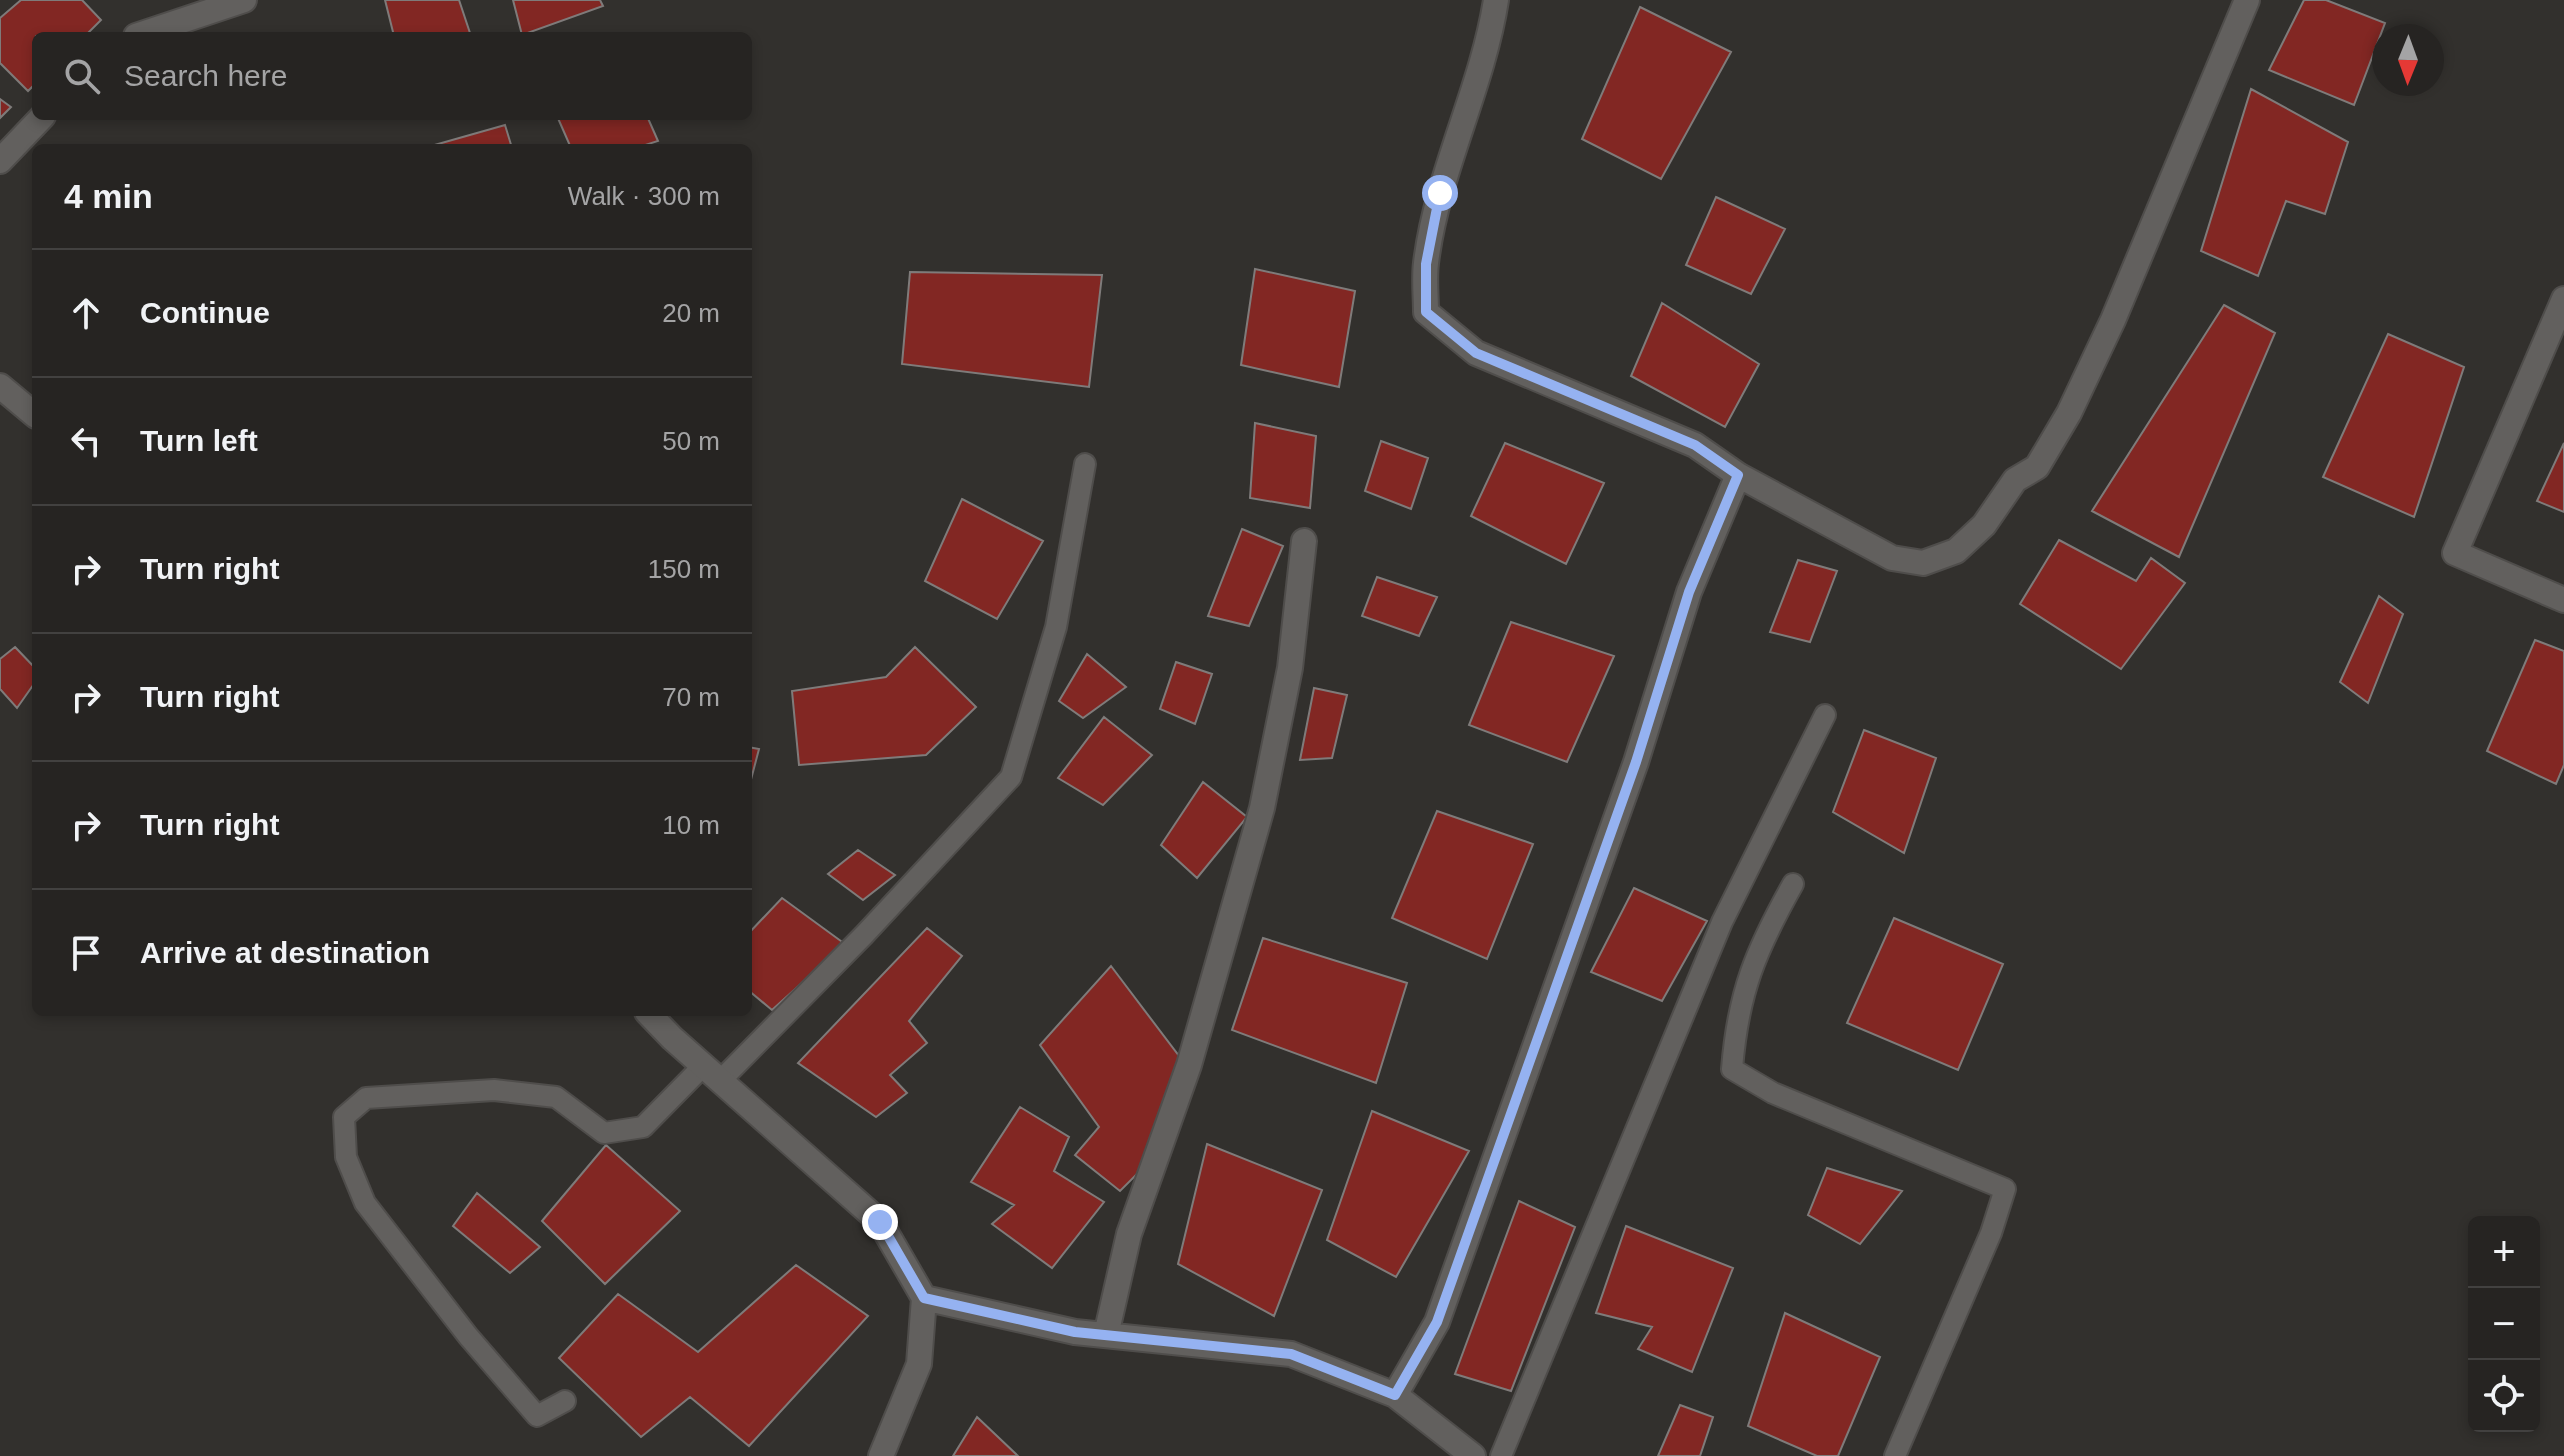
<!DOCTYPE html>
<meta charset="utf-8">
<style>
:root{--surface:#262422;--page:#2e2c2a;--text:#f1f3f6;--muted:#a4a4a5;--line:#424140}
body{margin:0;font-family:Helvetica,sans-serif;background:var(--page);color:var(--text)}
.controls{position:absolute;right:24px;bottom:24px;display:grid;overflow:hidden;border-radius:12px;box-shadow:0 4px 12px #0003}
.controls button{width:72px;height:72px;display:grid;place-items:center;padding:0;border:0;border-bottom:2px solid var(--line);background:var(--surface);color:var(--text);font:40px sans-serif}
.compass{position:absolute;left:2372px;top:24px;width:72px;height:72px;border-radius:50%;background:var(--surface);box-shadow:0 4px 12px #0003;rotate:181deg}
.stop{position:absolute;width:24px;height:24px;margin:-18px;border:6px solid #95b2f1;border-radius:50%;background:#fff}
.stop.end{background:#95b2f1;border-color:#fff;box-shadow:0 2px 8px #0008}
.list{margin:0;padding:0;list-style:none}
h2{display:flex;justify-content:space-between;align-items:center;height:104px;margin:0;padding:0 32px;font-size:34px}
h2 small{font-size:26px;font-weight:400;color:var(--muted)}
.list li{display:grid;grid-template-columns:52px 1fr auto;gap:24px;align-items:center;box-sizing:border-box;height:128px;padding:0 32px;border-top:2px solid var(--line)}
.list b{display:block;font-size:30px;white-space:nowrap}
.list em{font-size:26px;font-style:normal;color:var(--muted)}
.icon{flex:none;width:44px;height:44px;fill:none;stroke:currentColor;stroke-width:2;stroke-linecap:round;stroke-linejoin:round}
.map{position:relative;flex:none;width:2564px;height:1456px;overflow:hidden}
.search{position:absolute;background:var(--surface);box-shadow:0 4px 12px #0003;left:32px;top:32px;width:720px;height:88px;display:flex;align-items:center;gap:20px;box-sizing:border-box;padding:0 28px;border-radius:12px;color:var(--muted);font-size:30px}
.panel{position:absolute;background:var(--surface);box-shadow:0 4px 12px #0003;left:32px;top:144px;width:720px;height:872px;border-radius:12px}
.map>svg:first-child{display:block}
.building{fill:#822723;stroke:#7f7b7a;stroke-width:2}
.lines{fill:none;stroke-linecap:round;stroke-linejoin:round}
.lane-casing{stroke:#4f4d4b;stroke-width:24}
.street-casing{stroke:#4f4d4b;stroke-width:28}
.lane{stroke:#62605e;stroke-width:20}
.street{stroke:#62605e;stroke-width:24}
.route{stroke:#95b2f1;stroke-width:10}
</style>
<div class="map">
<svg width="2564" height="1456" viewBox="0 0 2564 1456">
<rect width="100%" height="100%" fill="#32302d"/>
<path class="building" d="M 21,0 L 82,0 L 101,20 L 85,36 L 36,36 L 36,83 L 28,91 L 0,63 L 0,18 Z
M 385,0 L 459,0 L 471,36 L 394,36 Z
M 513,0 L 600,0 L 603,6 L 522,35 Z
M 2304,0 L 2326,0 L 2385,23 L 2354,105 L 2269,70 Z
M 1640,7 L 1731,52 L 1661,179 L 1582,139 Z
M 2251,89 L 2348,142 L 2325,214 L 2286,201 L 2258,276 L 2201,251 Z
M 0,99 L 11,107 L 0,118 Z
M 557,116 L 647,116 L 658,141 L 636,148 L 571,148 Z
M 505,125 L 512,148 L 424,148 Z
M 1716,197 L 1785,229 L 1751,294 L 1686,265 Z
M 1255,269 L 1355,291 L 1339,387 L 1241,365 Z
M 910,272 L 1102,275 L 1089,387 L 902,364 Z
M 1662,303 L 1759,364 L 1725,427 L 1631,376 Z
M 2224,305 L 2275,333 L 2179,557 L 2092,511 Z
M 2388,334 L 2464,367 L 2414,517 L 2323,477 Z
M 1255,423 L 1316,436 L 1310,508 L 1250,498 Z
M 1381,441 L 1428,458 L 1411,509 L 1365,491 Z
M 1505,443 L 1604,483 L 1566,564 L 1471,516 Z
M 2564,443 L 2564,512 L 2537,501 Z
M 962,499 L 1043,541 L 997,619 L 925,581 Z
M 1242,529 L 1283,546 L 1249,626 L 1208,616 Z
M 2059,540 L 2136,581 L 2151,558 L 2185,583 L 2121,669 L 2020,604 Z
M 1798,560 L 1837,571 L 1810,642 L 1770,632 Z
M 1377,577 L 1437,597 L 1419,636 L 1362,616 Z
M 2379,596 L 2403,614 L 2368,703 L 2340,682 Z
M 1511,622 L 1614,656 L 1567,762 L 1469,725 Z
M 2535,640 L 2564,651 L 2564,765 L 2556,784 L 2487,751 Z
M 15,647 L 36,669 L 36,681 L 17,708 L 0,689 L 0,659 Z
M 915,647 L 976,707 L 926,755 L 799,765 L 792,691 L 886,677 Z
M 1087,654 L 1126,687 L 1083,718 L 1059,701 Z
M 1176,662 L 1212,674 L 1195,724 L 1160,709 Z
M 1314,688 L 1347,695 L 1332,758 L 1300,760 Z
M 1104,717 L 1152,755 L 1103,805 L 1058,778 Z
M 1864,730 L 1936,758 L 1904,853 L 1833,812 Z
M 748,747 L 759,749 L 748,791 Z
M 1203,782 L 1247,817 L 1197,878 L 1161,845 Z
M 1437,811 L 1533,844 L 1487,959 L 1392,918 Z
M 858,850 L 895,875 L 863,900 L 828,874 Z
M 1634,888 L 1707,921 L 1662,1001 L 1591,972 Z
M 782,898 L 845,944 L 772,1010 L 748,990 L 748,934 Z
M 1894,918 L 2003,964 L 1958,1070 L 1847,1023 Z
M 927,928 L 962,956 L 909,1021 L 927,1043 L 890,1075 L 907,1093 L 876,1117 L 798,1063 Z
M 1263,938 L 1407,983 L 1376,1083 L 1232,1030 Z
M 1111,966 L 1179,1056 L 1142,1169 L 1120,1191 L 1075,1155 L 1099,1127 L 1040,1045 Z
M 1020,1107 L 1069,1137 L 1054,1171 L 1104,1202 L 1052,1268 L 992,1224 L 1014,1205 L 971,1182 Z
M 1372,1111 L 1469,1151 L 1396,1277 L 1327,1240 Z
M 1207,1144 L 1322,1190 L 1274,1316 L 1178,1264 Z
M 606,1145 L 680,1211 L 605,1284 L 542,1221 Z
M 1827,1168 L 1902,1191 L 1860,1244 L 1808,1215 Z
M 477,1193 L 540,1247 L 510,1273 L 453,1226 Z
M 1519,1201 L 1575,1227 L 1511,1391 L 1455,1374 Z
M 1626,1226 L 1733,1268 L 1692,1372 L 1638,1349 L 1652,1327 L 1596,1313 Z
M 796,1265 L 868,1316 L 749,1446 L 690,1397 L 641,1437 L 559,1358 L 618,1294 L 698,1352 Z
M 1785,1313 L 1880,1357 L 1838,1456 L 1817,1456 L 1748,1426 Z
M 1680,1405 L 1713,1417 L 1700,1456 L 1658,1456 Z
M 977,1417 L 1018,1456 L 953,1456 Z"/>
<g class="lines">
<defs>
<path id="lane" d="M 1793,884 C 1756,950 1738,992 1732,1069 L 1773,1093 L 2005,1189 L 1991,1233 L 1895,1456
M 720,1081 L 864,935 L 1011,777 L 1056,627 L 1085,464
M 565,1401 L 537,1416 L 468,1336 L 365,1203 L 346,1157 L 344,1117 L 366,1098 L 494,1090 L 556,1097 L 604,1133 L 643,1127 L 703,1066
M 1501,1456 L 1722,922 L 1825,715"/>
<path id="street" d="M 1496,0 C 1482,90 1437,172 1426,263 C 1424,279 1426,296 1426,312 L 1476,353 L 1695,445 L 1738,475 L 1892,558 L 1923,563 L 1956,551 L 1984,525 L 2015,480 L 2037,467 L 2069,413 L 2113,320 L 2247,0
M 136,36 L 244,0
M 0,161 L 43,116
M 2564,299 L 2455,553 L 2564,600
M 0,386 L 36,416
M 647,1012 L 672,1038 L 880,1222 L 924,1298 L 919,1364 L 881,1456
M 924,1298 L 1075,1332 L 1291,1354 L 1395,1395 L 1473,1456
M 1106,1335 L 1129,1234 L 1189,1065 L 1262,808 L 1290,668 L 1304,541
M 1395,1395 L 1437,1322 L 1636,762 L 1689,592 L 1738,475"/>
</defs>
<use href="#lane" class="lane-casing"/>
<use href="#street" class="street-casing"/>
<use href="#lane" class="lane"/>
<use href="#street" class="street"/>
</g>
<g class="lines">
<path class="route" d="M 880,1222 L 924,1298 L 1075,1332 L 1291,1354 L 1395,1395 L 1437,1322 L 1636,762 L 1689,592 L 1738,475 L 1695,445 L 1476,353 L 1426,312 L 1426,264 L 1440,193"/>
</g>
</svg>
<div class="controls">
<button>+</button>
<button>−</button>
<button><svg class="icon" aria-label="locate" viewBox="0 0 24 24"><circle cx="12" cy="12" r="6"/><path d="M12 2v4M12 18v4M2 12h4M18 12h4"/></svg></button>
</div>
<svg class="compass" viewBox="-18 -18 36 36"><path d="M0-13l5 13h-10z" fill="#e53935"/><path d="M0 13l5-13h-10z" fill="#a4a4a5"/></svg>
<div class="stop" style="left:1440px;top:193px"></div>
<div class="stop end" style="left:880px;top:1222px"></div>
<div class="search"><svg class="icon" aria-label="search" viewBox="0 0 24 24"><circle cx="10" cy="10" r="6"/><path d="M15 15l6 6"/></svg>Search here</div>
<section class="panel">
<h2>4 min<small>Walk · 300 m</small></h2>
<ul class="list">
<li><svg class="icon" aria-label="ahead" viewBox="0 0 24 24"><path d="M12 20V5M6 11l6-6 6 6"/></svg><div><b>Continue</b></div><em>20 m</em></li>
<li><svg class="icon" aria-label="left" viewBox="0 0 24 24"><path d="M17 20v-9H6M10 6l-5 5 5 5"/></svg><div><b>Turn left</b></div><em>50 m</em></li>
<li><svg class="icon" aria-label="right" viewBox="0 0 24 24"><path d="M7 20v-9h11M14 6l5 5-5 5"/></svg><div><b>Turn right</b></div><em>150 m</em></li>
<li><svg class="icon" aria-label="right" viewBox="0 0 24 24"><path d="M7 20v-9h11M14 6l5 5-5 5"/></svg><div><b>Turn right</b></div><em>70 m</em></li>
<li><svg class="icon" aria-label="right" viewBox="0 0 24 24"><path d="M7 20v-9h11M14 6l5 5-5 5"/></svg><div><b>Turn right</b></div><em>10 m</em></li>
<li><svg class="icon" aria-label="arrive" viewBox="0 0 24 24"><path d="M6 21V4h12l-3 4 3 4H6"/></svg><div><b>Arrive at destination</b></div></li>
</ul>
</section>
</div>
